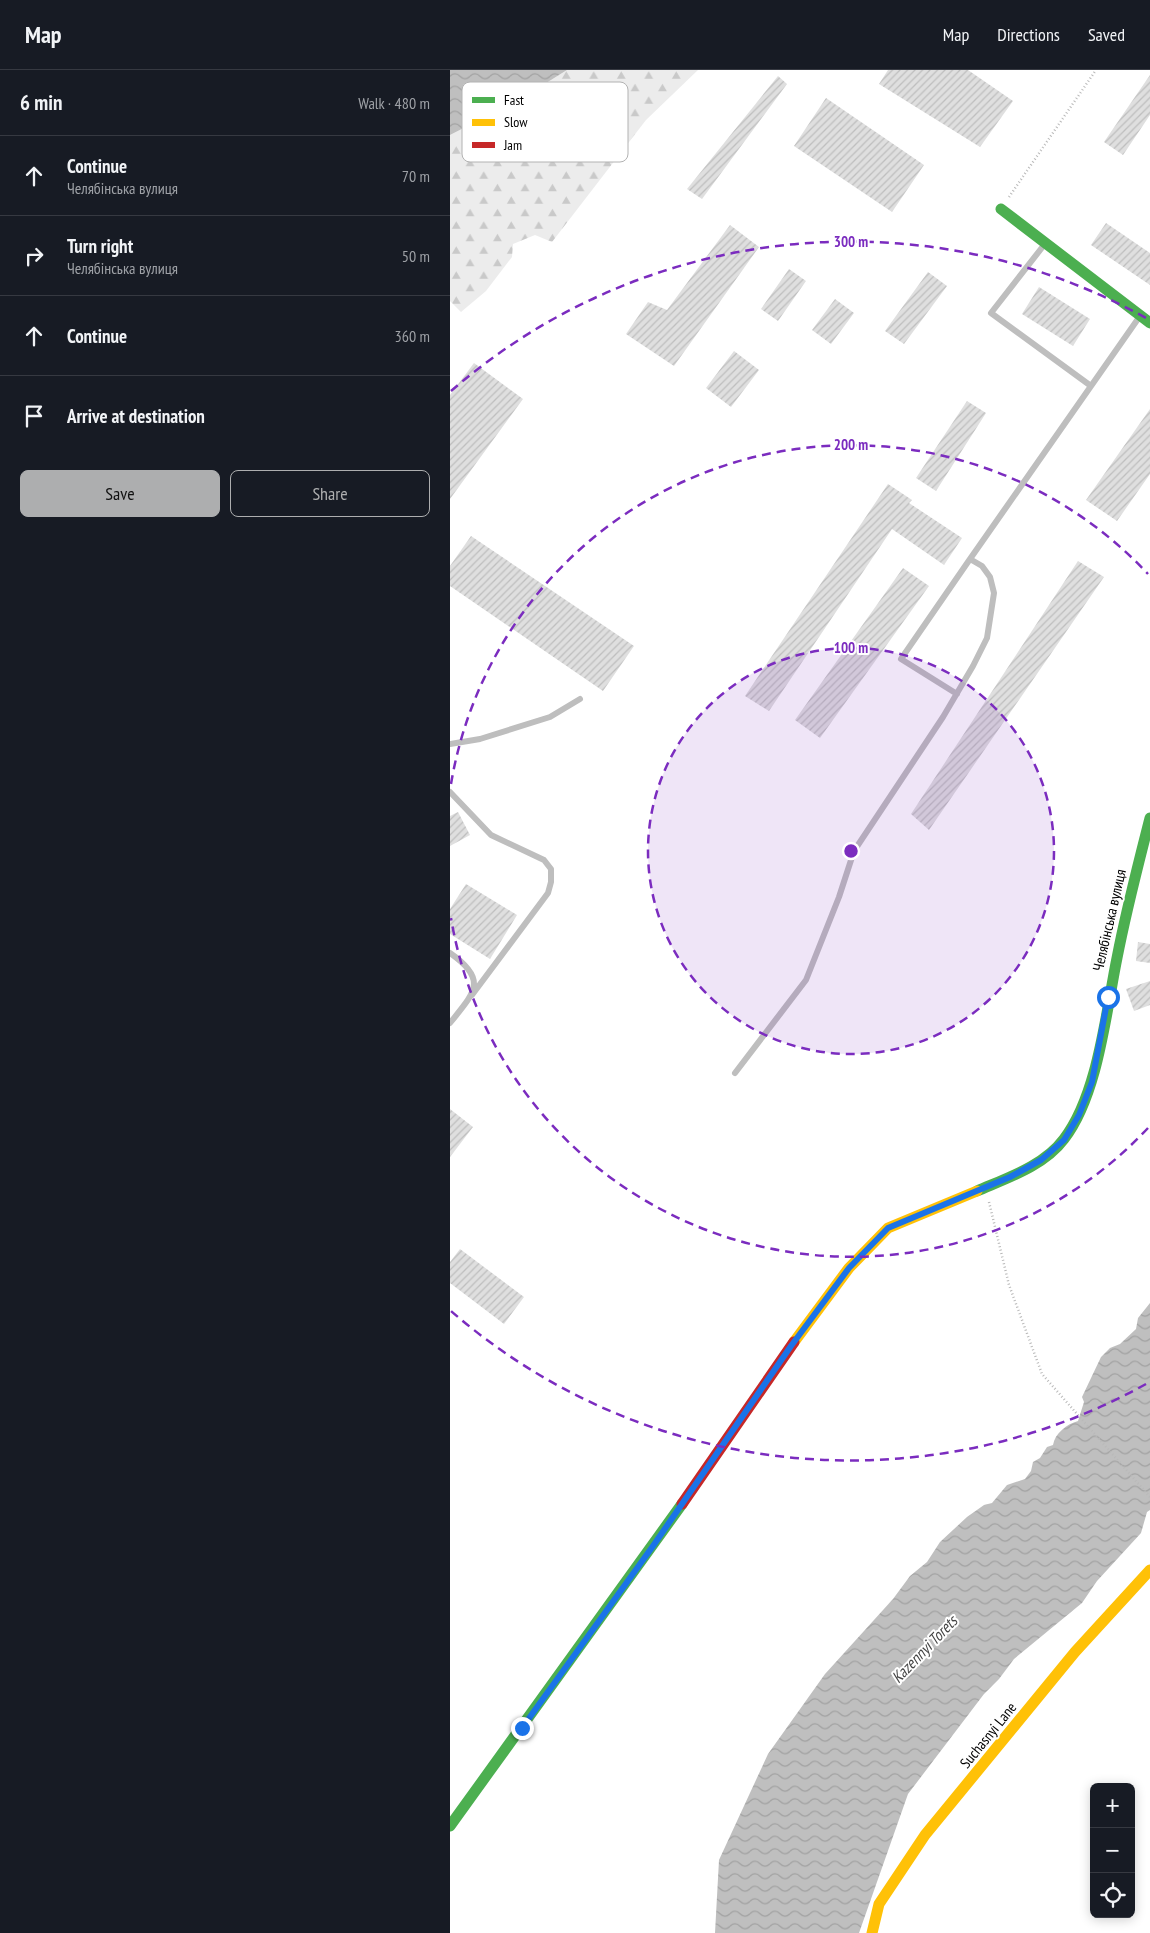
<!DOCTYPE html>
<meta charset="utf-8">
<style>
:root{--surface:#171b24;--page:#242831;--text:#f1f3f6;--muted:#9ea1a6;--line:#363941;--accent:#adaeaf}
body{margin:0;font-family:"PT Sans Narrow",sans-serif;background:var(--page);color:var(--text)}
.controls{position:absolute;right:15px;bottom:15px;display:grid;overflow:hidden;border-radius:8px;box-shadow:0 2px 12px #0003}
.controls button{width:45px;height:45px;display:grid;place-items:center;padding:0;border:0;border-bottom:1px solid var(--line);background:var(--surface);color:var(--text);font:25px sans-serif}
.stop{position:absolute;width:15px;height:15px;margin:-11px;border:4px solid #1a73e8;border-radius:50%;background:#fff}
.stop.end{background:#1a73e8;border-color:#fff;box-shadow:0 1px 5px #0008}
.list{margin:0;padding:0;list-style:none}
h2{display:flex;justify-content:space-between;align-items:center;height:65px;margin:0;padding:0 20px;font-size:21px}
h2 small{font-size:16px;font-weight:400;color:var(--muted)}
.list li{display:grid;grid-template-columns:32px 1fr auto;gap:15px;align-items:center;box-sizing:border-box;height:80px;padding:0 20px;border-top:1px solid var(--line)}
.list b{display:block;font-size:19px;white-space:nowrap}
.list p{margin:0;font-size:16px;white-space:nowrap;color:var(--muted)}
.list em{font-size:16px;font-style:normal;color:var(--muted)}
.actions{display:flex;gap:10px;padding:15px 20px}
.actions a{flex:1;padding:11px 0;border:1px solid var(--accent);border-radius:8px;text-align:center;font-size:18px;color:var(--accent)}
.actions .main{background:var(--accent);color:#111}
.icon{flex:none;width:28px;height:28px;fill:none;stroke:currentColor;stroke-width:2;stroke-linecap:round;stroke-linejoin:round}
.map{position:relative;flex:none;width:700px;height:1863px;overflow:hidden}
header{display:flex;align-items:center;gap:30px;box-sizing:border-box;height:70px;padding:0 25px;background:var(--surface);border-bottom:1px solid var(--line)}
header strong{font-size:24px}
nav{display:flex;gap:28px;margin-inline-start:auto;font-size:18px}
main{display:flex}
aside{flex:1;background:var(--surface)}
.map>svg:first-child{display:block}
.forest{fill:url(#forest-firs)}
.water{fill:url(#water-waves)}
.building{fill:url(#building-hatch)}
.lines{fill:none;stroke-linecap:round;stroke-linejoin:round}
.path{stroke:#b9b9b9;stroke-width:2.5;stroke-dasharray:1 2.5;stroke-linecap:butt}
.lane{stroke:#bebebe;stroke-width:6}
.fast{stroke:#4caf50;stroke-width:11}
.slow{stroke:#ffc107;stroke-width:11}
.jam{stroke:#c62828;stroke-width:11}
.route{stroke:#1a73e8;stroke-width:6}
.ring{fill:none;stroke:#7b2cbf;stroke-width:2.5;stroke-dasharray:9 6}
.labels{text-anchor:middle;dominant-baseline:central;stroke-width:4;stroke-linejoin:round;paint-order:stroke}
.street-label{font-size:15px;fill:#000;stroke:#fff}
.water-label{font-size:16px;font-style:italic;fill:#444;stroke:#fff}
.key{fill:#fff;stroke:#b2b2b2;stroke-width:1}
.key-label{font-size:14px;fill:#000}
.centre{fill:#7b2cbf;stroke:#fff;stroke-width:2.5}
.ring-label{font-size:15px;text-anchor:middle;font-weight:bold;fill:#7b2cbf;stroke:#fff;stroke-width:4;stroke-linejoin:round;paint-order:stroke}
</style>
<header>
<strong>Map</strong>
<nav><a>Map</a><a>Directions</a><a>Saved</a></nav>
</header>
<main>
<aside>
<h2>6 min<small>Walk · 480 m</small></h2>
<ul class="list">
<li><svg class="icon" aria-label="ahead" viewBox="0 0 24 24"><path d="M12 20V5M6 11l6-6 6 6"/></svg><div><b>Continue</b><p>Челябінська вулиця</p></div><em>70 m</em></li>
<li><svg class="icon" aria-label="right" viewBox="0 0 24 24"><path d="M7 20v-9h11M14 6l5 5-5 5"/></svg><div><b>Turn right</b><p>Челябінська вулиця</p></div><em>50 m</em></li>
<li><svg class="icon" aria-label="ahead" viewBox="0 0 24 24"><path d="M12 20V5M6 11l6-6 6 6"/></svg><div><b>Continue</b></div><em>360 m</em></li>
<li><svg class="icon" aria-label="arrive" viewBox="0 0 24 24"><path d="M6 21V4h12l-3 4 3 4H6"/></svg><div><b>Arrive at destination</b></div></li>
</ul>
<div class="actions"><a class="main">Save</a><a>Share</a></div>
</aside>
<div class="map">
<svg width="700" height="1863" viewBox="0 0 700 1863">
<defs>
<pattern id="forest-firs" width="22" height="20" patternUnits="userSpaceOnUse" patternTransform="scale(1.25)"><rect width="22" height="20" fill="#ececec"/><path d="M5 1l3.5 6h-7zM16 11l3.5 6h-7z" fill="#c9c9c9"/></pattern>
<pattern id="water-waves" width="16" height="10" patternUnits="userSpaceOnUse" patternTransform="scale(1.25)"><rect width="16" height="10" fill="#bfbfbf"/><path d="M0 5q4-4 8 0t8 0" fill="none" stroke="#a2a2a2"/></pattern>
<pattern id="building-hatch" width="6" height="6" patternUnits="userSpaceOnUse" patternTransform="scale(1.25)"><rect width="6" height="6" fill="#dfdfdf"/><path d="M-1 1l2-2M0 6l6-6M5 7l2-2" fill="none" stroke="#bebebe"/></pattern>
</defs>
<rect width="100%" height="100%" fill="#fff"/>
<path class="forest" d="M 117,0 L 248,0 L 196,50 L 102,172 L 85,165 L 63,174 L 62,187 L 36,221 L 11,242 L 0,231 L 0,65 L 69,30 Z"/>
<path class="water" d="M 0,0 L 117,0 L 69,30 L 0,65 Z
M 700,1233 L 700,1440 L 697,1442 L 691,1463 L 647,1511 L 632,1533 L 564,1589 L 549,1609 L 534,1624 L 458,1724 L 409,1863 L 265,1863 L 269,1790 L 318,1684 L 375,1604 L 443,1529 L 460,1506 L 477,1492 L 490,1472 L 517,1447 L 534,1435 L 542,1433 L 557,1415 L 575,1409 L 581,1401 L 583,1392 L 590,1388 L 597,1377 L 603,1375 C 605,1363 617,1354 628,1351 L 634,1332 L 632,1327 L 651,1287 L 660,1278 L 670,1274 L 686,1259 L 688,1248 Z"/>
<path class="building" d="M 438,0 L 518,0 L 563,31 L 530,77 L 429,14 Z
M 700,5 L 700,45 L 673,85 L 654,72 Z
M 328,6 L 337,14 L 252,129 L 237,119 Z
M 376,28 L 474,95 L 442,142 L 344,76 Z
M 656,153 L 700,183 L 700,215 L 641,175 Z
M 280,155 L 309,177 L 224,296 L 176,264 L 198,232 L 217,240 Z
M 339,199 L 356,211 L 328,251 L 311,239 Z
M 478,202 L 497,216 L 454,274 L 435,261 Z
M 589,217 L 640,249 L 623,276 L 572,244 Z
M 385,229 L 404,243 L 381,274 L 362,260 Z
M 284,281 L 309,300 L 281,337 L 256,318 Z
M 24,293 L 73,329 L 0,429 L 0,325 Z
M 517,331 L 536,343 L 486,421 L 466,408 Z
M 700,339 L 700,404 L 667,451 L 636,430 Z
M 438,414 L 462,430 L 459,433 L 512,468 L 494,495 L 442,459 L 319,641 L 295,626 Z
M 21,466 L 184,576 L 153,621 L 0,516 L 0,496 Z
M 628,491 L 654,507 L 479,760 L 461,744 Z
M 453,498 L 479,516 L 370,668 L 345,650 Z
M 8,742 L 20,765 L 0,776 L 0,746 Z
M 16,814 L 67,845 L 40,889 L 0,864 L 0,839 Z
M 688,872 L 700,874 L 700,893 L 686,891 Z
M 700,911 L 700,935 L 684,941 L 676,919 Z
M 0,1039 L 23,1057 L 0,1087 Z
M 10,1179 L 74,1227 L 54,1254 L 0,1213 L 0,1192 Z"/>
<g class="lines">
<path class="path" d="M 559,127 L 646,0
M 539,1132 L 559,1215 L 592,1304 L 700,1427"/>
<path class="lane" d="M 594,175 L 541,243 L 641,316
M 507,624 L 451,589 L 520,489
M 0,674 L 30,669 L 100,647 L 130,629
M 0,722 L 41,765 L 94,790 L 101,799 L 101,812 L 98,823 L 22,925
M 0,883 C 39,910 24,923 0,953
M 285,1003 L 356,910 L 389,827 L 404,781 L 493,647 L 523,596 L 537,568 L 544,523 L 540,507 L 532,496 L 520,489 L 690,246"/>
<path class="fast" d="M 551,139 L 700,253
M 527,1121 C 557,1108 594,1096 614,1069 C 648,1025 656,942 667,888 C 676,841 688,795 700,748
M 0,1756 L 232,1434"/>
<path class="slow" d="M 344,1272 L 399,1198 L 438,1158 L 527,1121
M 422,1863 L 429,1834 L 475,1765 L 625,1582 L 700,1500"/>
<path class="jam" d="M 232,1434 L 344,1272"/>
</g>
<g class="lines">
<path class="route" d="M 72,1658 L 203,1476 L 341,1276 L 399,1198 L 438,1158 L 560,1107 L 591,1090 L 614,1070 L 629,1045 L 642,1012 L 658,927"/>
</g>
<circle cx="401" cy="781" r="203" fill="#7b2cbf" fill-opacity=".12"/>
<g class="ring">
<circle cx="401" cy="781" r="203"/>
<path d="M698 1058A406 406 0 0 1 1 848M1 714A406 406 0 0 1 698 504"/>
<path d="M696 1314A609 609 0 0 1 1 1241M1 321A609 609 0 0 1 696 248"/>
</g>
<g class="labels">
<g class="street-label">
<text transform="translate(659 850) rotate(-77)">Челябінська вулиця</text>
<text transform="translate(538 1665) rotate(-51)">Suchasnyi Lane</text>
</g>
<g class="water-label">
<text transform="translate(474 1579) rotate(-46)">Kazennyi Torets</text>
</g>
</g>
<rect x="12" y="12" width="166" height="80" rx="8" class="key"/>
<rect x="22" y="27" width="23" height="6" fill="#4caf50"/>
<rect x="22" y="49" width="23" height="7" fill="#ffc107"/>
<rect x="22" y="72" width="23" height="6" fill="#c62828"/>
<g class="key-label">
<text x="54" y="35">Fast</text>
<text x="54" y="57">Slow</text>
<text x="54" y="80">Jam</text>
</g>
<circle cx="401" cy="781" r="8" class="centre"/>
<g class="ring-label">
<text x="401" y="177">300 m</text>
<text x="401" y="380">200 m</text>
<text x="401" y="583">100 m</text>
</g>
</svg>
<div class="controls">
<button>+</button>
<button>−</button>
<button><svg class="icon" aria-label="locate" viewBox="0 0 24 24"><circle cx="12" cy="12" r="6"/><path d="M12 2v4M12 18v4M2 12h4M18 12h4"/></svg></button>
</div>
<div class="stop" style="left:658px;top:927px"></div>
<div class="stop end" style="left:72px;top:1658px"></div>
</div>
</main>
